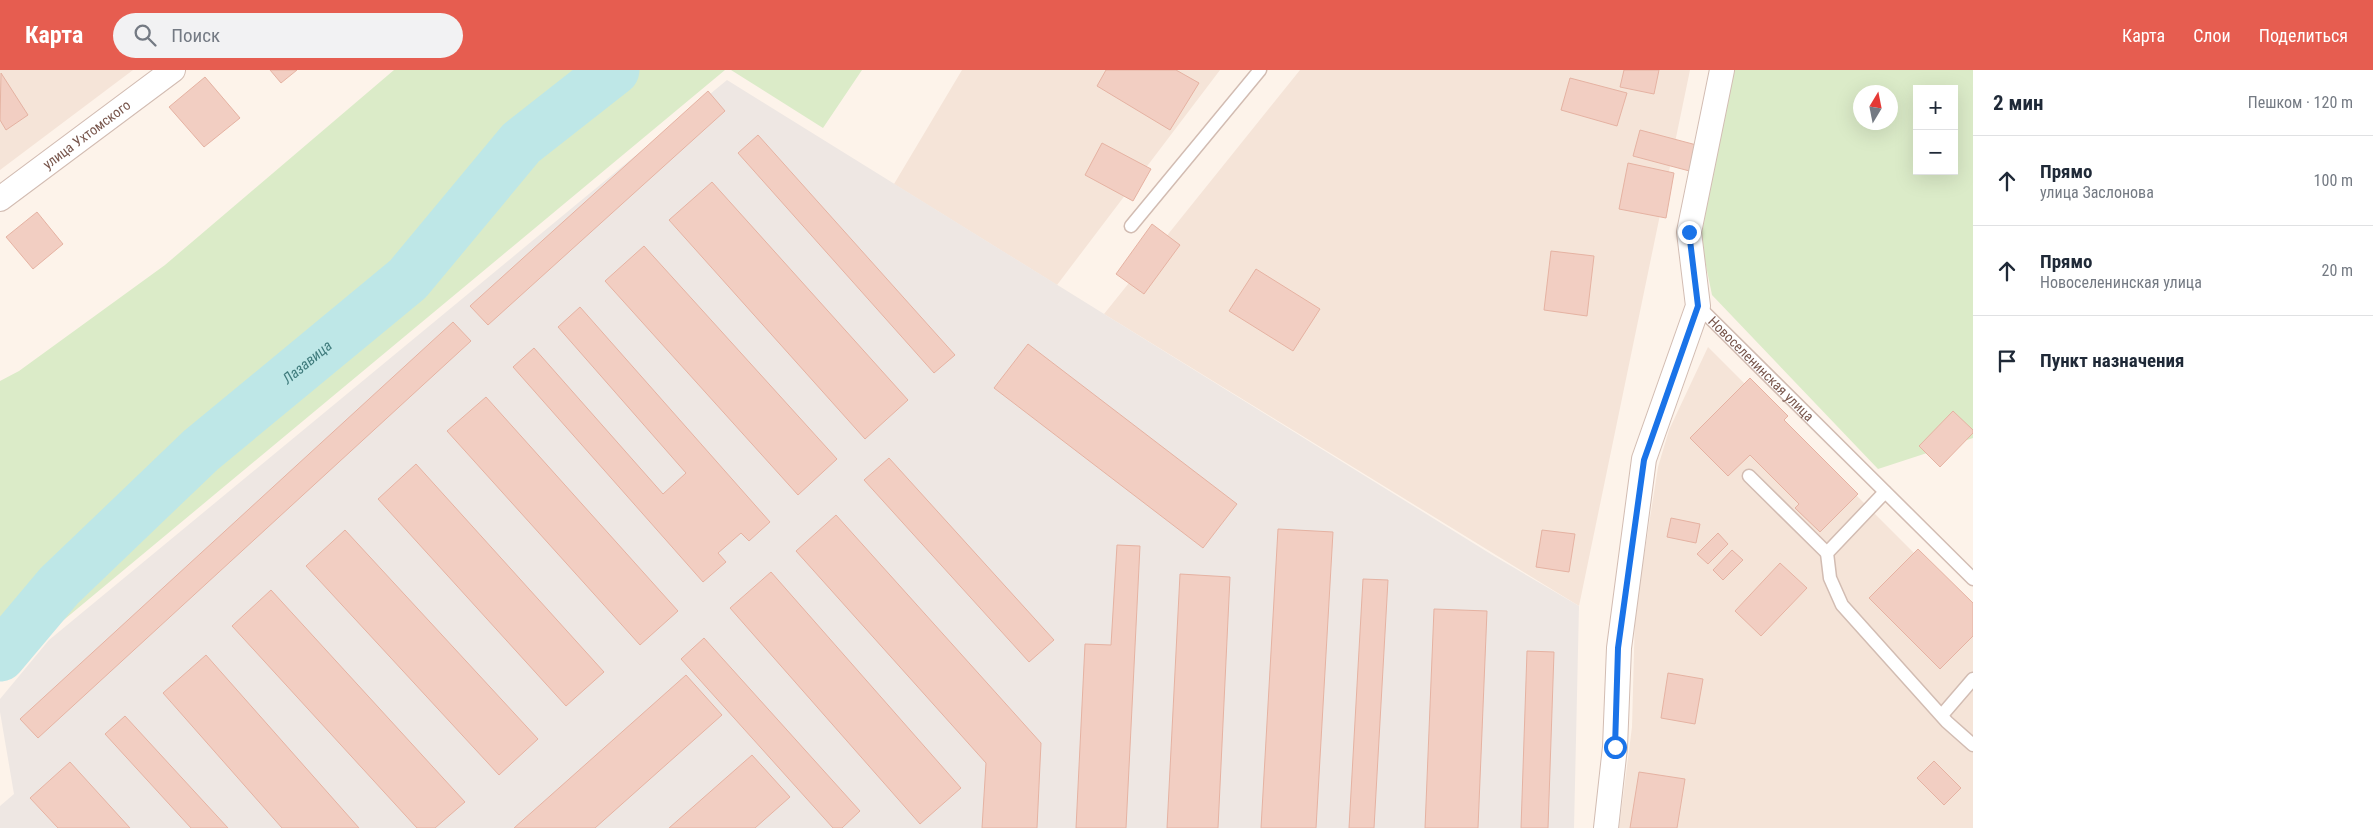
<!DOCTYPE html>
<html lang="ru">
<meta charset="utf-8">
<style>
:root{--surface:#fff;--page:#f2f2f3;--text:#1f2937;--muted:#747a83;--line:#e0e1e3;--accent:#e65d50}
body{margin:0;font-family:"Roboto Condensed",sans-serif;background:var(--page);color:var(--text)}
.controls{position:absolute;right:15px;top:15px;display:grid;overflow:hidden;border-radius:0px;box-shadow:0 5px 20px #0002}
.controls button{width:45px;height:45px;display:grid;place-items:center;padding:0;border:0;border-bottom:1px solid var(--line);background:var(--surface);color:var(--text);font:25px sans-serif}
.compass{position:absolute;left:1853px;top:15px;width:45px;height:45px;border-radius:50%;background:var(--surface);box-shadow:0 5px 20px #0002;rotate:10deg}
.stop{position:absolute;width:15px;height:15px;margin:-11px;border:4px solid #1a73e8;border-radius:50%;background:#fff}
.stop.end{background:#1a73e8;border-color:#fff;box-shadow:0 1px 5px #0008}
.list{margin:0;padding:0;list-style:none}
h2{display:flex;justify-content:space-between;align-items:center;height:65px;margin:0;padding:0 20px;font-size:21px}
h2 small{font-size:16px;font-weight:400;color:var(--muted)}
.list li{display:grid;grid-template-columns:32px 1fr auto;gap:15px;align-items:center;box-sizing:border-box;height:90px;padding:0 20px;border-top:1px solid var(--line)}
.list b{display:block;font-size:19px;white-space:nowrap}
.list p{margin:0;font-size:16px;white-space:nowrap;color:var(--muted)}
.list em{font-size:16px;font-style:normal;color:var(--muted)}
.icon{flex:none;width:28px;height:28px;fill:none;stroke:currentColor;stroke-width:2;stroke-linecap:round;stroke-linejoin:round}
.map{position:relative;flex:none;width:1973px;height:758px;overflow:hidden}
header{display:flex;align-items:center;gap:30px;box-sizing:border-box;height:70px;padding:0 25px;background:var(--accent);color:#fff}
header strong{font-size:24px}
nav{display:flex;gap:28px;margin-inline-start:auto;font-size:18px}
.search{width:350px;height:45px;background:var(--page);display:flex;align-items:center;gap:12px;box-sizing:border-box;padding:0 18px;border-radius:28px;color:var(--muted);font-size:19px}
main{display:flex}
aside{flex:1;background:var(--surface)}
.map>svg:first-child{display:block}
.residential{fill:#f5e4d8}
.industrial{fill:#eee7e3}
.green{fill:#dbebc8;fill-rule:evenodd}
.lines{fill:none;stroke-linecap:round;stroke-linejoin:round}
.river{stroke:#bee7e7;stroke-width:51}
.building{fill:#f2cec2;stroke:#e5b2a2}
.lane-casing{stroke:#d2bcb2;stroke-width:15}
.street-casing{stroke:#d2bcb2;stroke-width:26}
.lane{stroke:#fff;stroke-width:12}
.street{stroke:#fff;stroke-width:24}
.route{stroke:#1a73e8;stroke-width:6}
.labels{text-anchor:middle;dominant-baseline:central;stroke-width:4;stroke-linejoin:round;paint-order:stroke}
.street-label{font-size:14px;fill:#78564c;stroke:#fff8f1}
.water-label{font-size:15px;font-style:italic;fill:#407c7d;stroke:#fff8f1}
</style>
<header>
<strong>Карта</strong>
<div class="search"><svg class="icon" aria-label="search" viewBox="0 0 24 24"><circle cx="10" cy="10" r="6"/><path d="M15 15l6 6"/></svg>Поиск</div>
<nav><a>Карта</a><a>Слои</a><a>Поделиться</a></nav>
</header>
<main>
<div class="map">
<svg width="1973" height="758" viewBox="0 0 1973 758">
<rect width="100%" height="100%" fill="#fdf3ea"/>
<path class="residential" d="M 0,0 L 133,0 L 0,100 Z
M 962,0 L 1220,0 L 1057,215 L 894,114 Z
M 1300,0 L 1690,0 L 1579,536 L 1104,244 Z
M 1708,277 L 1973,542 L 1973,758 L 1619,758 L 1632,657 L 1635,543 L 1658,397 L 1669,360 Z"/>
<path class="industrial" d="M 727,10 L 1494,486 L 1579,536 L 1574,758 L 0,758 L 0,736 L 14,724 L 0,642 L 0,629 L 49,570 Z"/>
<path class="green" d="M 394,0 L 725,0 L 0,603 L 0,311 L 19,301 L 165,195 Z
M 731,0 L 862,0 L 823,58 Z
M 1732,0 L 1973,0 L 1973,368 L 1878,399 L 1712,225 L 1699,161 ZM 1917,19 L 1954,19 L 1954,101 L 1917,101 ZM 1860,22 L 1890,22 L 1890,52 L 1860,52 Z"/>
<g class="lines">
<path class="river" id="s1" d="M 0,586 L 59,516 L 201,380 L 408,209 L 521,73 L 614,0"/>
</g>
<path class="building" d="M 270,0 L 297,0 L 281,13 Z
M 1106,0 L 1176,0 L 1199,13 L 1170,60 L 1097,16 Z
M 1624,0 L 1659,0 L 1654,24 L 1620,17 Z
M 1,3 L 28,45 L 6,60 L 0,50 Z
M 205,7 L 240,48 L 204,77 L 169,37 Z
M 1570,8 L 1627,23 L 1617,56 L 1561,40 Z
M 708,21 L 725,41 L 488,255 L 470,236 Z
M 1640,60 L 1704,77 L 1697,103 L 1633,86 Z
M 758,65 L 955,285 L 934,303 L 738,83 Z
M 1102,73 L 1151,99 L 1133,131 L 1085,105 Z
M 1628,93 L 1674,103 L 1666,148 L 1619,139 Z
M 712,112 L 908,330 L 865,369 L 669,150 Z
M 37,142 L 63,174 L 33,199 L 6,167 Z
M 1152,154 L 1180,175 L 1144,224 L 1116,204 Z
M 644,176 L 837,389 L 798,425 L 605,211 Z
M 1551,181 L 1594,186 L 1587,246 L 1544,240 Z
M 1256,199 L 1320,239 L 1293,281 L 1229,241 Z
M 580,237 L 770,452 L 749,471 L 741,463 L 718,483 L 726,492 L 703,512 L 513,297 L 534,278 L 663,424 L 686,403 L 558,257 Z
M 453,252 L 471,271 L 38,668 L 20,649 Z
M 1028,274 L 1237,434 L 1203,478 L 994,318 Z
M 1750,308 L 1788,346 L 1784,350 L 1858,424 L 1820,462 L 1795,438 L 1799,434 L 1750,385 L 1728,406 L 1690,368 Z
M 486,327 L 678,541 L 640,575 L 447,361 Z
M 1953,341 L 1973,360 L 1973,363 L 1940,397 L 1919,376 Z
M 889,388 L 1054,570 L 1029,592 L 864,410 Z
M 416,394 L 604,602 L 566,636 L 378,429 Z
M 836,445 L 1041,673 L 1037,758 L 982,758 L 986,693 L 796,481 Z
M 1671,448 L 1700,454 L 1696,473 L 1667,467 Z
M 1278,459 L 1333,462 L 1316,758 L 1261,758 Z
M 345,460 L 538,669 L 499,705 L 306,496 Z
M 1542,460 L 1575,464 L 1569,502 L 1536,497 Z
M 1718,463 L 1728,474 L 1708,494 L 1697,484 Z
M 1117,475 L 1140,476 L 1126,758 L 1076,758 L 1085,574 L 1111,575 Z
M 1918,479 L 1973,533 L 1973,566 L 1940,599 L 1869,528 Z
M 1732,480 L 1743,490 L 1723,510 L 1713,500 Z
M 1780,493 L 1807,518 L 1761,566 L 1735,541 Z
M 771,502 L 961,718 L 920,754 L 730,538 Z
M 1180,504 L 1230,507 L 1218,758 L 1167,758 Z
M 1363,509 L 1388,510 L 1374,758 L 1349,758 Z
M 271,520 L 465,732 L 435,758 L 417,758 L 232,556 Z
M 1434,539 L 1487,541 L 1478,758 L 1425,758 Z
M 704,568 L 860,741 L 842,758 L 833,758 L 681,589 Z
M 1527,581 L 1554,582 L 1548,758 L 1521,758 Z
M 206,585 L 359,758 L 282,758 L 163,623 Z
M 1668,603 L 1703,609 L 1695,654 L 1661,648 Z
M 686,605 L 722,645 L 595,758 L 514,758 Z
M 125,646 L 228,758 L 191,758 L 105,664 Z
M 752,685 L 790,727 L 755,758 L 669,758 Z
M 1934,691 L 1961,718 L 1944,735 L 1917,708 Z
M 70,692 L 130,758 L 58,758 L 30,728 Z
M 1639,702 L 1685,709 L 1677,758 L 1630,758 Z"/>
<g class="lines">
<defs>
<g id="lane">
<path d="M 1131,156 L 1260,0"/>
<path id="s2" d="M 1698,236 L 1973,509"/>
<path d="M 1749,406 L 1827,483"/>
<path d="M 1885,422 L 1827,483 L 1830,508 L 1842,535 L 1947,652 L 1973,675"/>
<path d="M 1942,645 L 1973,609"/>
</g>
<g id="street">
<path id="s3" d="M 0,129 L 173,0"/>
<path d="M 1606,758 L 1615,677 L 1619,578 L 1644,389 L 1698,236 L 1689,162 L 1722,0"/>
</g>
</defs>
<use href="#lane" class="lane-casing"/>
<use href="#street" class="street-casing"/>
<use href="#lane" class="lane"/>
<use href="#street" class="street"/>
</g>
<g class="lines">
<path class="route" d="M 1615,677 L 1618,578 L 1644,390 L 1698,236 L 1689,162"/>
</g>
<g class="labels">
<g class="street-label">
<text stroke="none"><textPath href="#s3" startOffset="108">улица Ухтомского</textPath></text>
<text stroke="none"><textPath href="#s2" startOffset="89">Новоселенинская улица</textPath></text>
</g>
<g class="water-label">
<text stroke="none"><textPath href="#s1" startOffset="426">Лазавица</textPath></text>
</g>
</g>
</svg>
<div class="controls">
<button>+</button>
<button>−</button>
</div>
<svg class="compass" viewBox="-18 -18 36 36"><path d="M0-13l5 13h-10z" fill="#e53935"/><path d="M0 13l5-13h-10z" fill="#747a83"/></svg>
<div class="stop" style="left:1615px;top:677px"></div>
<div class="stop end" style="left:1689px;top:162px"></div>
</div>
<aside>
<h2>2 мин<small>Пешком · 120 m</small></h2>
<ul class="list">
<li><svg class="icon" aria-label="ahead" viewBox="0 0 24 24"><path d="M12 20V5M6 11l6-6 6 6"/></svg><div><b>Прямо</b><p>улица Заслонова</p></div><em>100 m</em></li>
<li><svg class="icon" aria-label="ahead" viewBox="0 0 24 24"><path d="M12 20V5M6 11l6-6 6 6"/></svg><div><b>Прямо</b><p>Новоселенинская улица</p></div><em>20 m</em></li>
<li><svg class="icon" aria-label="arrive" viewBox="0 0 24 24"><path d="M6 21V4h12l-3 4 3 4H6"/></svg><div><b>Пункт назначения</b></div></li>
</ul>
</aside>
</main>
